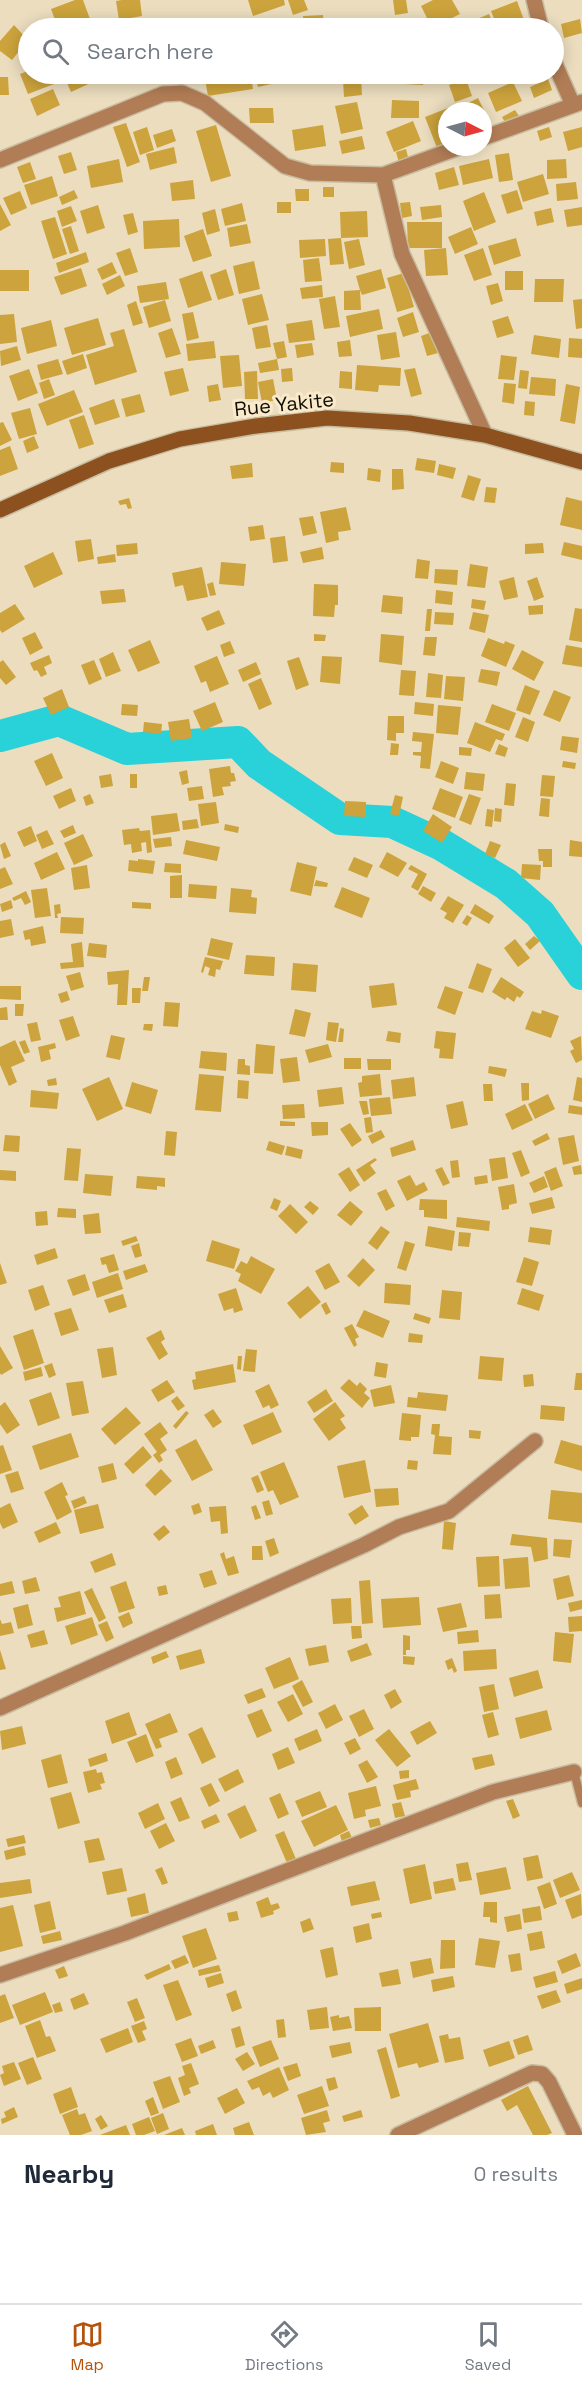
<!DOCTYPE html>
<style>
:root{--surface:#fff;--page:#f2f2f3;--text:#1f2937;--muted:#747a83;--line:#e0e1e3;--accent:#b45309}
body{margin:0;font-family:"Space Grotesk",sans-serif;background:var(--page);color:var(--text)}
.compass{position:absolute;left:438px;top:102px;width:54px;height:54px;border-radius:50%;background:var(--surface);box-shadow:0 3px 15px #0003;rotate:96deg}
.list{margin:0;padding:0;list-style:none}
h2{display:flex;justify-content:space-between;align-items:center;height:78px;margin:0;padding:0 24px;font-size:26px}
h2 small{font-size:20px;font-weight:400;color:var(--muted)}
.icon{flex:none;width:33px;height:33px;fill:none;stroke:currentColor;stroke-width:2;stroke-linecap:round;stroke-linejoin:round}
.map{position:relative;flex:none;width:582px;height:2135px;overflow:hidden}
.search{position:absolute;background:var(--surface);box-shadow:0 3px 15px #0003;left:18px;right:18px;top:18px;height:66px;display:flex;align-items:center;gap:15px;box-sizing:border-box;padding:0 21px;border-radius:33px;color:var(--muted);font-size:22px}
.sheet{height:168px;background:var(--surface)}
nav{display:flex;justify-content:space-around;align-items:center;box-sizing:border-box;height:84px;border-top:2px solid var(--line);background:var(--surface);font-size:16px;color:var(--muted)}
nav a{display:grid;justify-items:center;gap:3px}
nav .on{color:var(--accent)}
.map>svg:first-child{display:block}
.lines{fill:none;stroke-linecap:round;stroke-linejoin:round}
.river{stroke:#29d1d8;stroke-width:32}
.building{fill:#cca33c}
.lane-casing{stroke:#c8bca0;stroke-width:11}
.street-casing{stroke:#c8bca0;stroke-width:18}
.secondary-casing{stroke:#c8bca0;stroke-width:18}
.lane{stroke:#b17d56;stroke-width:8}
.street{stroke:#b17d56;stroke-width:15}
.secondary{stroke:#8c511e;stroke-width:15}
.labels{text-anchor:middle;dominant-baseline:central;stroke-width:6;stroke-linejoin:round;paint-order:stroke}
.street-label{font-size:20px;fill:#130e04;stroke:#f9eacb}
</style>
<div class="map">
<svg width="582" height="2135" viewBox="0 0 582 2135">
<rect width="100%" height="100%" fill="#ebddbe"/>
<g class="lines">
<path class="river" d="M 0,736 L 59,720 L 127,749 L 238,742 L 259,764 L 340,819 L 392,822 L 442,845 L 506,884 L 540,914 L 582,974"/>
</g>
<path class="building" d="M 75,0 L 83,0 L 90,19 L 65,28 L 58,28 L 51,9 Z
M 122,0 L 140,0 L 142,16 L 119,20 L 116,1 Z
M 248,0 L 284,0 L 285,5 L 253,16 Z
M 288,0 L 304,0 L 308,10 L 293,15 Z
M 393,0 L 406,0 L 408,13 L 395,15 Z
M 433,0 L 452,0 L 460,14 L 432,28 L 421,6 Z
M 517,1 L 527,28 L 498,28 L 491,11 Z
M 489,14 L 495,28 L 472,28 L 470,22 Z
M 323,15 L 324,28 L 304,28 L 303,16 Z
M 196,19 L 199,28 L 176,28 L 175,25 Z
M 580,19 L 582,33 L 564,38 L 561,24 Z
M 221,21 L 235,22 L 235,28 L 220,28 Z
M 115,22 L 117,28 L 99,28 Z
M 375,22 L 377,28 L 355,28 Z
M 466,22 L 468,28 L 450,28 Z
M 246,24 L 263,24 L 263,28 L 246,28 Z
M 14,25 L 28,40 L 12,60 L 0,51 L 0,41 Z
M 28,71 L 28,74 L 50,74 L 54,84 L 28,94 L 20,74 Z
M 63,74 L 105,74 L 106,76 L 71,92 Z
M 204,74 L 224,74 L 225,81 L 251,76 L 253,89 L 208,96 Z
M 262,74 L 274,74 L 276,83 L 258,87 L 255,75 Z
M 404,74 L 424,74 L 423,85 L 404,84 Z
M 474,74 L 497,74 L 480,84 Z
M 0,77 L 8,77 L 9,95 L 0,95 Z
M 361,78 L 362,95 L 344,97 L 343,80 Z
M 466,79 L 472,96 L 455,102 L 449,85 Z
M 548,79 L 552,90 L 534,98 L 530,87 Z
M 513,82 L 522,101 L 496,112 L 488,93 Z
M 53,89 L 60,105 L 37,116 L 30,99 Z
M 478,98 L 486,114 L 483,116 L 483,111 L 453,111 Z
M 392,100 L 419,101 L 419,118 L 391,118 Z
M 357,102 L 363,129 L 341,134 L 335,106 Z
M 249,108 L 273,108 L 274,123 L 250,123 Z
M 448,108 L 447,144 L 437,148 L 425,117 Z
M 515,110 L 521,119 L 507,126 L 502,117 Z
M 413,121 L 421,141 L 394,152 L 386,132 Z
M 126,123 L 140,162 L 127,167 L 113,127 Z
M 216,125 L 231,176 L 211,182 L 196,131 Z
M 323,125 L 326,146 L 295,151 L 292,130 Z
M 147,127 L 154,150 L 140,155 L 133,132 Z
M 549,127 L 552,137 L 540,141 L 537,131 Z
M 582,127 L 582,147 L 568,151 L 563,132 Z
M 172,129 L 176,141 L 157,148 L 153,135 Z
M 362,136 L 365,149 L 342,154 L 339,141 Z
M 174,147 L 177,163 L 150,170 L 146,154 Z
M 406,149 L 409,161 L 399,163 L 396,152 Z
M 71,152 L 77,170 L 64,174 L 58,156 Z
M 509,153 L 513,180 L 499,182 L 495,155 Z
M 119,159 L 123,182 L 91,188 L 87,166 Z
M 489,159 L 493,178 L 463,185 L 459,166 Z
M 566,159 L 567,178 L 547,179 L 547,160 Z
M 30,162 L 36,179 L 23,183 L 17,167 Z
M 454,167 L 459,185 L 439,190 L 435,173 Z
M 543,174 L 549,194 L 523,202 L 517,182 Z
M 52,176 L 58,196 L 31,205 L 24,185 Z
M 193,180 L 195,199 L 172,201 L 170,183 Z
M 576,182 L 578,199 L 557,201 L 556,184 Z
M 323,187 L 334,187 L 334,197 L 323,197 Z
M 295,189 L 309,189 L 309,201 L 296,201 Z
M 74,190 L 78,198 L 62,205 L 59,197 Z
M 517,190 L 523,209 L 507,214 L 501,195 Z
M 20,191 L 27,208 L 11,215 L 3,198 Z
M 484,192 L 496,222 L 474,231 L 463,201 Z
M 277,202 L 291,202 L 291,213 L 277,213 Z
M 410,202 L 412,216 L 402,218 L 400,203 Z
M 242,203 L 246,221 L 225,226 L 221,209 Z
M 0,204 L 11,225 L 0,231 Z
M 98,205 L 105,228 L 87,234 L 80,211 Z
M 441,205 L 442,217 L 422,220 L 420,207 Z
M 71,206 L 77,221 L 62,227 L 57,211 Z
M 582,207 L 582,225 L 567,227 L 564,210 Z
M 551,208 L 554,222 L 537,226 L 534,212 Z
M 215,209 L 220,231 L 207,235 L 202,213 Z
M 367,211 L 368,237 L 341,238 L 344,264 L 330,265 L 328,239 L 341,238 L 340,212 Z
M 133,213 L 138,232 L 128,235 L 123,215 Z
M 55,217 L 67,254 L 53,259 L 41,221 Z
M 179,219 L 180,247 L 144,249 L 143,221 Z
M 407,222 L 442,222 L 442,248 L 408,248 Z
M 247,224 L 251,243 L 230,247 L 227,228 Z
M 71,226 L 79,251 L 70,254 L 62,229 Z
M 471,227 L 478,244 L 455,254 L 448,237 Z
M 203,229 L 212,256 L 193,262 L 184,236 Z
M 516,238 L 521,256 L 494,265 L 488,246 Z
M 325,239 L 326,256 L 300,258 L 299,240 Z
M 359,239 L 365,265 L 349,269 L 344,242 Z
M 130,248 L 138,272 L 125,276 L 116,253 Z
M 446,248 L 448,275 L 426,276 L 424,250 Z
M 483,248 L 492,275 L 474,281 L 464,255 Z
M 86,252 L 89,262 L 59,273 L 56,263 Z
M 319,258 L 322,281 L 305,282 L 303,260 Z
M 254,261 L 260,289 L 239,294 L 233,266 Z
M 112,262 L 117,273 L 102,280 L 97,269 Z
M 81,268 L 87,286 L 61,295 L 54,277 Z
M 226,269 L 234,295 L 218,300 L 210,275 Z
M 381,269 L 386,288 L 362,295 L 360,290 L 361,310 L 344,310 L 344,291 L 360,290 L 356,276 Z
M 0,270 L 29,270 L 29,291 L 0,291 Z
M 202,271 L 212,300 L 188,308 L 179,279 Z
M 505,271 L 523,271 L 523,290 L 505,290 Z
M 404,273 L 414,307 L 397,312 L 387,278 Z
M 120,275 L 125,286 L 107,295 L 102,284 Z
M 535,279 L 564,279 L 563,302 L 534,302 Z
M 166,282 L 169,299 L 140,303 L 137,286 Z
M 498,283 L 503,301 L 491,305 L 486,286 Z
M 322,285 L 323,297 L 302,299 L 300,288 Z
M 262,294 L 269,320 L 248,325 L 242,299 Z
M 335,296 L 340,327 L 324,329 L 319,299 Z
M 582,299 L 582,328 L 576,329 L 573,300 Z
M 165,300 L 171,321 L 149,328 L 143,307 Z
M 136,301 L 143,323 L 133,326 L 127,305 Z
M 379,309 L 383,329 L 350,337 L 346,316 Z
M 193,312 L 199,338 L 187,341 L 182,314 Z
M 413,312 L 419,332 L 403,337 L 397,318 Z
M 14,314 L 17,342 L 0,344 L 0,315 Z
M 508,316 L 514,333 L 497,338 L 492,321 Z
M 98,318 L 106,345 L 72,355 L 64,328 Z
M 51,320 L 57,346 L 27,354 L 21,328 Z
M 312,320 L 315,340 L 289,343 L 286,324 Z
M 267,325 L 271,347 L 256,349 L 252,328 Z
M 172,328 L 181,354 L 166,358 L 158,333 Z
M 124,329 L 137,372 L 95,385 L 86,355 L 114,346 L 110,333 Z
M 396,332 L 400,357 L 381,360 L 377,335 Z
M 432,332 L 438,353 L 427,356 L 421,336 Z
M 534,335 L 561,339 L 559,358 L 531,354 Z
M 569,338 L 582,339 L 582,358 L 568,357 Z
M 350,340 L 352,356 L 339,357 L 337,342 Z
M 214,341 L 216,358 L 188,361 L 186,344 Z
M 284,341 L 287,357 L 277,359 L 273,343 Z
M 312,343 L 314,355 L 297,358 L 295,345 Z
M 17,346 L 21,360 L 1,366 L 0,351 Z
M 83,354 L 87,368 L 67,375 L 62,361 Z
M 239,355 L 242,386 L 223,388 L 220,356 Z
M 501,355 L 517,357 L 514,380 L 498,379 Z
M 58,359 L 63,374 L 41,380 L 37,365 Z
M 277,359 L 279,370 L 260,373 L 258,363 Z
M 357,365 L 401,368 L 400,386 L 379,385 L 378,392 L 355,390 Z
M 183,368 L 189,391 L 170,396 L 164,372 Z
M 292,368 L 293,381 L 282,382 L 281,369 Z
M 415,368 L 422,394 L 411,397 L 404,370 Z
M 29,369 L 38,393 L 18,401 L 9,376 Z
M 520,370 L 529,371 L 527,389 L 518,388 Z
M 257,371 L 258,399 L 245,399 L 244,372 Z
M 340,371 L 352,372 L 352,389 L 339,388 Z
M 531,377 L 556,379 L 555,396 L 529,394 Z
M 49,379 L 55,395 L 44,399 L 39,383 Z
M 273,379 L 277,400 L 262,403 L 258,382 Z
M 504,383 L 516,384 L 514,404 L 502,402 Z
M 218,384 L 221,400 L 209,402 L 207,386 Z
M 566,384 L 580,387 L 575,424 L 560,421 Z
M 74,390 L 83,412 L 47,426 L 38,404 Z
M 140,394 L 145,412 L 126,417 L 121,399 Z
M 114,399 L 120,417 L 95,425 L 89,408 Z
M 525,401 L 535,402 L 534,416 L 524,415 Z
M 30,408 L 37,434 L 19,439 L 11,413 Z
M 84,415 L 94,444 L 79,449 L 69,420 Z
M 3,422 L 12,440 L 0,446 L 0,423 Z
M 34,436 L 39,448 L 27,453 L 23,441 Z
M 10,446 L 18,469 L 0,476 L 0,450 Z
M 417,458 L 436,461 L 434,473 L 415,470 Z
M 331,462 L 344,463 L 344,473 L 330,472 Z
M 252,463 L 253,477 L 232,479 L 230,466 Z
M 439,464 L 456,468 L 453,479 L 437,475 Z
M 368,468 L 381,470 L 380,482 L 367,480 Z
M 392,469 L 403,469 L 404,489 L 392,490 Z
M 468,475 L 481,479 L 474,501 L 461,497 Z
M 486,487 L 497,488 L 495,503 L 484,502 Z
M 566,497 L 582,501 L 582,530 L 560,525 Z
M 129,498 L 132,508 L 128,509 L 126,504 L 120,505 L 118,501 Z
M 346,507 L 351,530 L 338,532 L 339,540 L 326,543 L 320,512 Z
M 313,516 L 317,533 L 303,536 L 299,518 Z
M 263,525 L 265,539 L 250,541 L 248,527 Z
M 285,536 L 288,561 L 273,563 L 270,538 Z
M 91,539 L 94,559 L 78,562 L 75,541 Z
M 564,542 L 582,546 L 582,560 L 561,555 Z
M 137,543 L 138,554 L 117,556 L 116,545 Z
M 543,543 L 544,553 L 525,554 L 525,544 Z
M 322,547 L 324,559 L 303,563 L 300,552 Z
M 53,552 L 63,574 L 34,588 L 24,566 Z
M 115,554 L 116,562 L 98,564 L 97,557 Z
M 417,559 L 430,561 L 428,579 L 415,578 Z
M 221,562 L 246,564 L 244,586 L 219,584 Z
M 470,564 L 488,567 L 485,588 L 467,586 Z
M 202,567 L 208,597 L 187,601 L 183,585 L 175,587 L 172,573 Z
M 435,569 L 458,570 L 457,585 L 434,583 Z
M 514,577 L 518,597 L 504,600 L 499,581 Z
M 537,577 L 544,597 L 534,601 L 527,581 Z
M 213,582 L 216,595 L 210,596 L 207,584 Z
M 314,584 L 338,585 L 338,605 L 335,605 L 334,617 L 313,616 Z
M 124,589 L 126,602 L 102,604 L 100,591 Z
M 436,590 L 453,592 L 452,605 L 435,603 Z
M 383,595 L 403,597 L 402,614 L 381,612 Z
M 472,599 L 486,601 L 484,610 L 471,608 Z
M 15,604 L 25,619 L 2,633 L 0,630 L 0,613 Z
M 543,605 L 543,614 L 529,615 L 528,606 Z
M 575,608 L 582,609 L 582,642 L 569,640 Z
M 427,609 L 432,609 L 430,631 L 425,631 Z
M 219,610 L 225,624 L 207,631 L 201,618 Z
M 435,612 L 454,613 L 453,625 L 434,624 Z
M 473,612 L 489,615 L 485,633 L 469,629 Z
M 35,632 L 43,648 L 30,655 L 22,638 Z
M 314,634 L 326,635 L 325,641 L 314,641 Z
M 381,634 L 404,636 L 402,665 L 379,662 Z
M 425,637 L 437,637 L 435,656 L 423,655 Z
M 488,638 L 504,644 L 505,641 L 515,645 L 506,667 L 481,656 Z
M 150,640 L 160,663 L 138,672 L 128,650 Z
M 230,641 L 235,653 L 224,657 L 220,645 Z
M 566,645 L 582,648 L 582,667 L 562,664 Z
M 522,650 L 544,662 L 534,681 L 512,669 Z
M 113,652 L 121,671 L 106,677 L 99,659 Z
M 49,655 L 52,663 L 44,667 L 47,674 L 41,677 L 37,670 L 34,671 L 30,663 Z
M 217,656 L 229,684 L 210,692 L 206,681 L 201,683 L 194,666 Z
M 322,656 L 342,657 L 340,684 L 320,682 Z
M 299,657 L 309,685 L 296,690 L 287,661 Z
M 3,660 L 16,677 L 6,685 L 0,678 L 0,662 Z
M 94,660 L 102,679 L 89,685 L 81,665 Z
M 256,662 L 261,674 L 243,682 L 238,670 Z
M 481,669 L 500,672 L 497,686 L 478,682 Z
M 401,670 L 416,671 L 414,696 L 399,695 Z
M 428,673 L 443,675 L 441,698 L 426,697 Z
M 446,676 L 465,677 L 463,701 L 444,699 Z
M 261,678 L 272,704 L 259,710 L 248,684 Z
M 525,685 L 540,691 L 530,715 L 516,710 Z
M 62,689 L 69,707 L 51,715 L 43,698 Z
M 554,690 L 571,697 L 560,722 L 543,715 Z
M 215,702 L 223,722 L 202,731 L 193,711 Z
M 415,702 L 434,704 L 433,716 L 414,714 Z
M 122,704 L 138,705 L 137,716 L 121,715 Z
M 492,704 L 516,713 L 509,731 L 485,722 Z
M 438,705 L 461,707 L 458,735 L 436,733 Z
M 388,716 L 404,716 L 404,733 L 396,733 L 396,741 L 387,740 Z
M 523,717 L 535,722 L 528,742 L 515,737 Z
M 189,719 L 192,738 L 171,741 L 168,722 Z
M 144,722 L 162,724 L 161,734 L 143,732 Z
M 475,722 L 505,734 L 502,741 L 496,739 L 490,752 L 467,743 Z
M 413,732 L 434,734 L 430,769 L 420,768 L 421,756 L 413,755 L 413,752 L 421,752 L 422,742 L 412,741 Z
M 562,736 L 579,738 L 577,753 L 560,750 Z
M 391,743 L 399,744 L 398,755 L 390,755 Z
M 499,744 L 508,748 L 505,757 L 495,754 Z
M 459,747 L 472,748 L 471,756 L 459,755 Z
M 52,753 L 63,778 L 46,786 L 34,761 Z
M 441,761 L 459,768 L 453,784 L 435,777 Z
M 563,761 L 576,763 L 575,769 L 562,767 Z
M 230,766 L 231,773 L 234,773 L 236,781 L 230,782 L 231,786 L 222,787 L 224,795 L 213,797 L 209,769 Z
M 187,770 L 189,783 L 182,785 L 179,772 Z
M 466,772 L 485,774 L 483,791 L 464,789 Z
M 111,774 L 113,786 L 101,788 L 99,776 Z
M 130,774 L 137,774 L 137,788 L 130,788 Z
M 542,775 L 555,776 L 553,797 L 540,796 Z
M 506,783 L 516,784 L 514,806 L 504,805 Z
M 202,786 L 204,799 L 189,801 L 187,788 Z
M 71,788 L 76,801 L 59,809 L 53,796 Z
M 440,788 L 463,797 L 455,818 L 432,809 Z
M 90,794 L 94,803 L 86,806 L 83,797 Z
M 469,794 L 481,798 L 471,825 L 459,820 Z
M 395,795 L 403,797 L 399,816 L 390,814 Z
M 541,798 L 550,799 L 549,817 L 539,816 Z
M 345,801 L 366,802 L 366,817 L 344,816 Z
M 216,802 L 219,823 L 201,826 L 198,804 Z
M 495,808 L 502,809 L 501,822 L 494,821 Z
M 487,809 L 494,810 L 492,827 L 485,826 Z
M 177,813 L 180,831 L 153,835 L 151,816 Z
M 433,814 L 452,827 L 442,843 L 423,831 Z
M 197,819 L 199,828 L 183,830 L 182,821 Z
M 225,824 L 239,827 L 238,833 L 224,830 Z
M 73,825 L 76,833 L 64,838 L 60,831 Z
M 31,826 L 37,841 L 24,847 L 17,832 Z
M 139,828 L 140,831 L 150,830 L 152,852 L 147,853 L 146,842 L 141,843 L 142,851 L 132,853 L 131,844 L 124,845 L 122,830 Z
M 47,830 L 54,844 L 42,849 L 36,835 Z
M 83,834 L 93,856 L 74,865 L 64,843 Z
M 171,837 L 172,846 L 155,848 L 153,839 Z
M 186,840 L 220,847 L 217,861 L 183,854 Z
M 570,840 L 582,842 L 582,857 L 569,856 Z
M 490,841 L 501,845 L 495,858 L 485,854 Z
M 5,842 L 11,856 L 4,859 L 0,845 Z
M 538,849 L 552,849 L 552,867 L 543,867 L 543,861 L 539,861 Z
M 57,852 L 65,869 L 41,880 L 34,863 Z
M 387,852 L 407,863 L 398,877 L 379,867 Z
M 354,857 L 373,865 L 367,878 L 348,870 Z
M 138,859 L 155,861 L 153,874 L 128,871 L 129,860 L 138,861 Z
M 297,862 L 317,867 L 311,896 L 290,891 Z
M 165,863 L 181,864 L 181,873 L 164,872 Z
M 522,864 L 541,865 L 540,880 L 521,878 Z
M 87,865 L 90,888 L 74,890 L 71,868 Z
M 411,865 L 427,874 L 418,891 L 411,887 L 418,874 L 408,869 Z
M 5,867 L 13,884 L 0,889 L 0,869 Z
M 182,875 L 182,898 L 170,898 L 170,876 Z
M 316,880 L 328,883 L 327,887 L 314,886 Z
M 189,884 L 217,886 L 216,899 L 188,897 Z
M 423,886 L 436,893 L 431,902 L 418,894 Z
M 342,887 L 370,898 L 362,918 L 334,907 Z
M 47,888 L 51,916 L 35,918 L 31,890 Z
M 231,888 L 252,890 L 251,897 L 257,898 L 256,914 L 229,912 Z
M 26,891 L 31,902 L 25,905 L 21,898 L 14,901 L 12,898 Z
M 448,896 L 464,905 L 453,923 L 444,918 L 447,913 L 440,909 Z
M 11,900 L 13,908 L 2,912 L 0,904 Z
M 132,902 L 151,903 L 151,909 L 132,908 Z
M 60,904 L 61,913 L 57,914 L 58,918 L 55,918 L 54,905 Z
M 475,904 L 494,916 L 489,924 L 470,913 Z
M 467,915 L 472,918 L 467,926 L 462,923 Z
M 61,917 L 84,918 L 83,934 L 60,933 Z
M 11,919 L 14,935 L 0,938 L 0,921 Z
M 43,926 L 46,943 L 31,946 L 30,939 L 25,940 L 23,931 Z
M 534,936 L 540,941 L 530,950 L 525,944 Z
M 211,938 L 233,943 L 229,960 L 207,955 Z
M 515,939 L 530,958 L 518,967 L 504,948 Z
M 82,942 L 84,967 L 61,969 L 60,963 L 73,962 L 71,944 Z
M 89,943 L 107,945 L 106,958 L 87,956 Z
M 246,955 L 275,957 L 274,976 L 244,974 Z
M 205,957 L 223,961 L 220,970 L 216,969 L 215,977 L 208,975 L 210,968 L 205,966 L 203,973 L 201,972 Z
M 293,963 L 318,965 L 316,992 L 291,990 Z
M 477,963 L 492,969 L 483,993 L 468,988 Z
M 129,970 L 127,1005 L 117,1005 L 118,984 L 108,985 L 107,972 Z
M 80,972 L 84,987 L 71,991 L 66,976 Z
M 144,977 L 150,977 L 148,991 L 142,991 Z
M 501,977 L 524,992 L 520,998 L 517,996 L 514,1002 L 507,997 L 505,1000 L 492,992 Z
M 394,983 L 397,1005 L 372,1008 L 369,986 Z
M 0,986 L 21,986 L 21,1000 L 0,999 Z
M 445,986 L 463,992 L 455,1015 L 437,1008 Z
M 132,988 L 141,988 L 140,1003 L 132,1003 Z
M 67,991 L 70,1000 L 61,1003 L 58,994 Z
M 165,1002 L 180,1003 L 178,1027 L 163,1026 Z
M 15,1004 L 24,1004 L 23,1016 L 15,1016 Z
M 7,1007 L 8,1020 L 0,1020 L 0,1008 Z
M 295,1009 L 311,1013 L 305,1037 L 289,1034 Z
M 542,1010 L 559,1016 L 551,1038 L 525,1029 L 532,1011 L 541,1014 Z
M 73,1016 L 80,1036 L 66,1041 L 59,1020 Z
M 37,1022 L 41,1040 L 31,1042 L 27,1024 Z
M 328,1022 L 339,1023 L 336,1042 L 326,1040 Z
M 144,1024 L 153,1024 L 152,1031 L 143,1030 Z
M 340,1028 L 344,1029 L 343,1042 L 338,1042 Z
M 388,1031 L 401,1033 L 400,1043 L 386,1041 Z
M 436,1031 L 456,1033 L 453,1059 L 439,1058 L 440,1049 L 434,1048 Z
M 111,1035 L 125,1038 L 120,1060 L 106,1057 Z
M 581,1036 L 582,1060 L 576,1063 L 570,1051 L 574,1049 L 570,1041 Z
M 15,1040 L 25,1061 L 11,1067 L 17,1082 L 9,1086 L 0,1065 L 0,1047 Z
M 25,1040 L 30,1052 L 24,1054 L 19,1042 Z
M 55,1043 L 56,1048 L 49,1050 L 51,1059 L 41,1062 L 38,1047 Z
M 256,1044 L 275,1046 L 273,1074 L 254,1073 Z
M 328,1044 L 332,1057 L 309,1063 L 305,1050 Z
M 201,1051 L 227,1053 L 226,1071 L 199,1068 Z
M 297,1057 L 300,1081 L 283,1083 L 280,1059 Z
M 344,1058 L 361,1058 L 361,1069 L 344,1069 Z
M 238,1059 L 245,1059 L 245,1065 L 250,1066 L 250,1075 L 237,1074 Z
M 367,1059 L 391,1059 L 391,1070 L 368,1070 Z
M 489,1066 L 507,1069 L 505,1077 L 488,1073 Z
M 199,1074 L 224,1076 L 221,1112 L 195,1110 Z
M 380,1074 L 382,1095 L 360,1097 L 358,1083 L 362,1082 L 362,1076 Z
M 109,1077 L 123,1109 L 97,1121 L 82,1089 Z
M 414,1077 L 416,1096 L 393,1099 L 391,1080 Z
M 577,1077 L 582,1078 L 582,1102 L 573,1100 Z
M 56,1078 L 57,1085 L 48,1086 L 47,1080 Z
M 238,1080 L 249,1081 L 248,1099 L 237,1098 Z
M 132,1082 L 158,1090 L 151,1114 L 125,1106 Z
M 521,1083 L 529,1083 L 529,1100 L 522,1101 Z
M 483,1084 L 492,1084 L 493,1101 L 484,1101 Z
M 342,1087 L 344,1104 L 319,1107 L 317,1090 Z
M 31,1090 L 59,1093 L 57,1109 L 30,1107 Z
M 548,1094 L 555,1109 L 535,1119 L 528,1104 Z
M 390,1097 L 392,1114 L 371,1116 L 369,1099 Z
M 359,1101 L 367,1101 L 369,1114 L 363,1115 Z
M 463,1101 L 468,1125 L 451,1129 L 446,1105 Z
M 304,1104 L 305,1118 L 283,1119 L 282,1105 Z
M 525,1104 L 533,1120 L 512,1130 L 505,1114 Z
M 569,1105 L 582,1107 L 582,1115 L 568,1113 Z
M 371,1117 L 373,1132 L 366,1133 L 364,1118 Z
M 280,1121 L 295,1122 L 295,1126 L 280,1126 Z
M 311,1122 L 328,1122 L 328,1135 L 312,1136 Z
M 350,1123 L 362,1140 L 352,1147 L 340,1129 Z
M 381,1130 L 385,1137 L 372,1144 L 368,1136 Z
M 166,1131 L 177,1132 L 175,1156 L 164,1155 Z
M 547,1133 L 550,1139 L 535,1146 L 532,1141 Z
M 5,1135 L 20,1136 L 19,1152 L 3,1151 Z
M 574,1135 L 579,1161 L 563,1165 L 558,1138 Z
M 413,1140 L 416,1150 L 392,1157 L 390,1148 Z
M 269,1141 L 285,1146 L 282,1155 L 266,1150 Z
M 287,1146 L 303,1150 L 301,1159 L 285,1155 Z
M 67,1148 L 81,1149 L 78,1181 L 64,1180 Z
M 521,1150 L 530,1173 L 521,1177 L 512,1153 Z
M 505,1157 L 508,1178 L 492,1181 L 489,1159 Z
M 375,1158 L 377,1160 L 370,1165 L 376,1173 L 364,1182 L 356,1170 Z
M 458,1160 L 460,1177 L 452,1178 L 450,1161 Z
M 581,1165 L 582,1174 L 574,1175 L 572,1167 Z
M 349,1167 L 360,1185 L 350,1192 L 338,1174 Z
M 442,1167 L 450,1183 L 443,1186 L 435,1170 Z
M 556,1167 L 563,1186 L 551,1191 L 544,1172 Z
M 0,1170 L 16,1171 L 16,1181 L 0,1180 Z
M 85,1174 L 113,1176 L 111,1196 L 83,1193 Z
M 410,1175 L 416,1186 L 424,1182 L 428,1190 L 407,1201 L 397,1181 Z
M 487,1175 L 488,1183 L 475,1185 L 474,1177 Z
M 137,1176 L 165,1178 L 165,1187 L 157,1186 L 157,1190 L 136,1188 Z
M 544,1176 L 548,1187 L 534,1193 L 529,1183 Z
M 514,1184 L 517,1203 L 509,1205 L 509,1209 L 502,1210 L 498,1187 Z
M 386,1189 L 395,1206 L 386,1211 L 377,1193 Z
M 552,1197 L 555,1208 L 532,1214 L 529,1203 Z
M 274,1198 L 281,1201 L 277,1211 L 270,1208 Z
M 420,1199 L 447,1200 L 447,1219 L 424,1217 L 424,1210 L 419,1210 Z
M 310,1201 L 319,1208 L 313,1215 L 304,1207 Z
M 350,1201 L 363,1212 L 351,1226 L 337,1215 Z
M 290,1204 L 308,1222 L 296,1234 L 278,1216 Z
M 58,1208 L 76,1209 L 76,1218 L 57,1217 Z
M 47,1211 L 48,1225 L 36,1226 L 35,1212 Z
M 99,1213 L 101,1233 L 85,1234 L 83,1215 Z
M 457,1217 L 490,1221 L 489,1231 L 456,1227 Z
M 381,1226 L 390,1232 L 377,1250 L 368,1243 Z
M 428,1226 L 455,1231 L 452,1251 L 425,1246 Z
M 530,1227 L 552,1230 L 550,1245 L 528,1242 Z
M 459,1232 L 471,1233 L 469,1247 L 458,1246 Z
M 136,1236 L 138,1241 L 123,1246 L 121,1241 Z
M 212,1240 L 240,1249 L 234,1269 L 206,1261 Z
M 405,1241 L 415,1244 L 406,1271 L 397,1268 Z
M 139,1243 L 142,1256 L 135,1258 L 131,1246 Z
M 55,1248 L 58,1258 L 37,1265 L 34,1255 Z
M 114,1254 L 119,1270 L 109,1273 L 106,1264 L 102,1265 L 100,1258 Z
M 251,1256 L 275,1269 L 261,1294 L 238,1281 L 241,1274 L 235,1271 L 241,1261 L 247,1264 Z
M 524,1257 L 539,1262 L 532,1286 L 516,1282 Z
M 363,1258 L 375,1270 L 359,1287 L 347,1276 Z
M 0,1263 L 7,1283 L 0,1285 Z
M 329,1263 L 340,1282 L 325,1290 L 315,1271 Z
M 145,1264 L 148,1272 L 126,1280 L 123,1271 Z
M 118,1273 L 123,1289 L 97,1298 L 92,1282 Z
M 85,1274 L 90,1290 L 73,1296 L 67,1280 Z
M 385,1283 L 411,1285 L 410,1305 L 384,1303 Z
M 43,1285 L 50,1305 L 35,1311 L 28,1290 Z
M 308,1286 L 321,1302 L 300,1319 L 287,1303 Z
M 236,1288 L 243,1310 L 234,1313 L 233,1308 L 224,1311 L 218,1294 Z
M 522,1288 L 544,1295 L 539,1311 L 517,1304 Z
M 442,1290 L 462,1292 L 460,1320 L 439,1318 Z
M 123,1294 L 127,1307 L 109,1313 L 104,1300 Z
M 326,1302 L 331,1312 L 326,1315 L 321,1305 Z
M 71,1308 L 79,1330 L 61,1336 L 54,1313 Z
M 364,1310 L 390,1321 L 383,1338 L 356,1326 Z
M 415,1313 L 431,1318 L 429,1324 L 413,1319 Z
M 352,1324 L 359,1337 L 355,1339 L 357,1345 L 354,1347 L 344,1328 Z
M 33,1329 L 44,1363 L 24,1370 L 13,1336 Z
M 161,1330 L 165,1339 L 161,1342 L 168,1354 L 159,1360 L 146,1338 Z
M 409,1333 L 423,1335 L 422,1343 L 408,1342 Z
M 0,1346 L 13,1368 L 1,1375 L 0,1373 Z
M 113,1347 L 117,1375 L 102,1378 L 97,1349 Z
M 246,1349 L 257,1350 L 255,1372 L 243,1371 Z
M 238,1356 L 242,1356 L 241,1370 L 237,1369 Z
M 480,1356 L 504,1358 L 502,1381 L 478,1379 Z
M 376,1362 L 388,1364 L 386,1378 L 374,1376 Z
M 52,1363 L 56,1375 L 49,1378 L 44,1366 Z
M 233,1364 L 236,1382 L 194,1390 L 192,1380 L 196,1379 L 195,1372 Z
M 41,1367 L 43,1376 L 25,1381 L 23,1372 Z
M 576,1373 L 582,1373 L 582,1390 L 574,1390 Z
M 533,1374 L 534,1386 L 524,1387 L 523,1375 Z
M 349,1379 L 357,1386 L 360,1382 L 367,1389 L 364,1393 L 370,1398 L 362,1408 L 340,1388 Z
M 167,1380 L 175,1392 L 158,1402 L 151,1390 Z
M 83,1381 L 89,1413 L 72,1416 L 66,1383 Z
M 269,1384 L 279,1405 L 271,1409 L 269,1405 L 263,1408 L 255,1391 Z
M 391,1385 L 395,1403 L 374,1407 L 370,1390 Z
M 326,1389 L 333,1401 L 314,1413 L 307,1402 Z
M 51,1392 L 60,1418 L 38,1426 L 29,1400 Z
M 418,1392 L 448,1395 L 446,1411 L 407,1407 L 408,1397 L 417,1398 Z
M 177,1396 L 185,1406 L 178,1411 L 171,1401 Z
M 5,1402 L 20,1425 L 7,1434 L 0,1424 L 0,1406 Z
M 335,1402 L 345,1416 L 340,1419 L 346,1428 L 329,1441 L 313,1419 Z
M 541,1405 L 565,1407 L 564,1421 L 540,1419 Z
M 126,1407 L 141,1423 L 115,1445 L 101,1429 Z
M 213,1409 L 222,1422 L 213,1428 L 204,1415 Z
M 186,1411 L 189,1413 L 176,1429 L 173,1426 Z
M 273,1412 L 282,1432 L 252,1445 L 243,1425 Z
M 402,1413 L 421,1415 L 419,1437 L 411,1437 L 411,1441 L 399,1440 Z
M 160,1422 L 168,1433 L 160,1439 L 167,1450 L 160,1455 L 163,1460 L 159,1463 L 153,1455 L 157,1452 L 144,1434 Z
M 432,1424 L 440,1424 L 439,1436 L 452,1437 L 451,1455 L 433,1454 L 435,1435 L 431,1434 Z
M 469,1430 L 481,1431 L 480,1439 L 469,1438 Z
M 71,1433 L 79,1457 L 40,1470 L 32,1446 Z
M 196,1439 L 213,1470 L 192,1481 L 175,1450 Z
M 561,1440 L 582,1446 L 582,1471 L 554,1463 Z
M 3,1445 L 12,1470 L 0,1474 L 0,1446 Z
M 143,1446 L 152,1457 L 133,1474 L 124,1464 Z
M 365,1460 L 371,1492 L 344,1498 L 337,1466 Z
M 408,1460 L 418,1461 L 417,1470 L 407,1469 Z
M 284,1462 L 299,1497 L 280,1505 L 273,1490 L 268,1492 L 260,1472 Z
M 113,1463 L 117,1479 L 102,1483 L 98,1467 Z
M 161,1469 L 172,1481 L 155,1496 L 145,1485 Z
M 18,1471 L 24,1489 L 11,1493 L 5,1475 Z
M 258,1475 L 264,1490 L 257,1493 L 251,1478 Z
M 62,1482 L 68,1495 L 65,1496 L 72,1512 L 57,1520 L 44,1492 Z
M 398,1488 L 399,1505 L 376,1507 L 374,1489 Z
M 551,1490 L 582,1493 L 582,1523 L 548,1519 Z
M 84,1496 L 87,1503 L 74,1509 L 71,1501 Z
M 269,1500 L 273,1514 L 266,1516 L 262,1502 Z
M 10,1503 L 18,1522 L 3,1529 L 0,1523 L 0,1508 Z
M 199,1503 L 202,1512 L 194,1515 L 191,1506 Z
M 98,1504 L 104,1528 L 80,1534 L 74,1510 Z
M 256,1505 L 261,1518 L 255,1520 L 251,1507 Z
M 362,1505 L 369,1516 L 355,1525 L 348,1514 Z
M 226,1506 L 228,1533 L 221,1534 L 220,1521 L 211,1522 L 209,1507 Z
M 444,1521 L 456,1523 L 453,1550 L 442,1549 Z
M 56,1522 L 61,1533 L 39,1543 L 34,1532 Z
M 164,1525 L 170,1532 L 159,1541 L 153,1534 Z
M 512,1534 L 547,1538 L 548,1559 L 534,1562 L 531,1547 L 510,1545 Z
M 274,1538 L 279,1553 L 270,1557 L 265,1541 Z
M 554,1539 L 572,1540 L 570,1558 L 553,1556 Z
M 252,1546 L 262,1546 L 263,1560 L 252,1560 Z
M 224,1552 L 226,1559 L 234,1556 L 239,1573 L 228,1576 L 220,1554 Z
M 112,1553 L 116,1565 L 95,1573 L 90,1562 Z
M 499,1556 L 500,1586 L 478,1587 L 476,1557 Z
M 528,1557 L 530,1587 L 505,1589 L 503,1559 Z
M 212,1570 L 217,1584 L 204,1588 L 199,1574 Z
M 569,1575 L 574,1596 L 557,1600 L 553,1579 Z
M 36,1577 L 40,1591 L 25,1594 L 22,1581 Z
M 370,1580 L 373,1623 L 362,1624 L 359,1581 Z
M 12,1581 L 15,1593 L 0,1596 L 0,1584 Z
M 126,1581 L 135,1608 L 119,1613 L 110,1587 Z
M 166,1585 L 168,1594 L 159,1596 L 157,1587 Z
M 92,1588 L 106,1618 L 99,1622 L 84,1592 Z
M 80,1591 L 86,1614 L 57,1622 L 54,1608 L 61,1607 L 58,1597 Z
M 500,1594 L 502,1618 L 485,1619 L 484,1595 Z
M 419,1597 L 421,1625 L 383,1628 L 381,1599 Z
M 351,1598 L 352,1623 L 333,1624 L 331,1599 Z
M 582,1600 L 582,1609 L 570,1612 L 568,1603 Z
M 461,1603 L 467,1627 L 443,1632 L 437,1608 Z
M 28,1604 L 33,1625 L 18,1629 L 13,1608 Z
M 129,1612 L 133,1623 L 123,1628 L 118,1617 Z
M 582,1616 L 582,1631 L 569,1632 L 568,1617 Z
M 92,1617 L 98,1635 L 71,1645 L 65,1626 Z
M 0,1619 L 2,1624 L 11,1622 L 14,1633 L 0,1636 Z
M 107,1621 L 114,1638 L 106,1642 L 98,1625 Z
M 351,1626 L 361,1626 L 362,1638 L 352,1639 Z
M 44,1630 L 48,1644 L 31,1648 L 27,1635 Z
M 478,1630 L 479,1642 L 458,1644 L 457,1632 Z
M 555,1632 L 574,1634 L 571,1663 L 553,1661 Z
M 403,1635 L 410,1636 L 410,1650 L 406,1650 L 406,1655 L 403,1655 Z
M 367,1643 L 372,1655 L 351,1662 L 347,1651 Z
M 326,1645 L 329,1662 L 309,1666 L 305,1649 Z
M 201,1649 L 205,1663 L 180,1670 L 176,1656 Z
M 496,1649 L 497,1669 L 464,1671 L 463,1651 Z
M 0,1650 L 6,1669 L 0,1670 Z
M 166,1651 L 169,1657 L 153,1664 L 151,1657 Z
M 403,1656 L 415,1657 L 414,1665 L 403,1664 Z
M 290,1657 L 299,1679 L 274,1689 L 265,1668 Z
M 452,1658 L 457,1671 L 454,1673 L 452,1668 L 448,1670 L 445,1661 Z
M 538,1670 L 543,1688 L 514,1697 L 509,1678 Z
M 302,1680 L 313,1702 L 303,1707 L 292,1686 Z
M 494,1684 L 499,1709 L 484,1712 L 479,1687 Z
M 262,1688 L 266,1697 L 248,1704 L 244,1695 Z
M 395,1689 L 402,1702 L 391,1709 L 384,1695 Z
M 293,1694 L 303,1714 L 288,1722 L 277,1702 Z
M 335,1704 L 343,1720 L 326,1729 L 318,1713 Z
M 262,1709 L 272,1731 L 257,1738 L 247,1715 Z
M 364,1709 L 374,1729 L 359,1737 L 349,1716 Z
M 547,1710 L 552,1730 L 520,1739 L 515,1718 Z
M 129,1712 L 137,1735 L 112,1744 L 105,1721 Z
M 493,1712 L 499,1735 L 488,1738 L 482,1715 Z
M 170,1713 L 178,1732 L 159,1739 L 162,1747 L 156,1749 L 145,1724 Z
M 430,1721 L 437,1733 L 417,1745 L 410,1732 Z
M 22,1726 L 26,1744 L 2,1750 L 0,1731 Z
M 202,1727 L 216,1757 L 202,1764 L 188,1734 Z
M 317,1729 L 322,1741 L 299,1751 L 294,1739 Z
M 389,1729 L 411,1756 L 397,1767 L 375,1740 Z
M 146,1734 L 154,1756 L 136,1763 L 127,1742 Z
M 355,1738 L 361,1749 L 350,1755 L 344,1743 Z
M 288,1747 L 295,1763 L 278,1770 L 272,1754 Z
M 106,1753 L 108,1761 L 90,1767 L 88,1759 Z
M 61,1754 L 68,1783 L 48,1788 L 41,1760 Z
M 492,1754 L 495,1765 L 475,1770 L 472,1758 Z
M 176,1757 L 183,1774 L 171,1779 L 165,1762 Z
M 367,1760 L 378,1777 L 367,1783 L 358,1765 Z
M 96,1769 L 97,1773 L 102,1772 L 105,1783 L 100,1784 L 102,1789 L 88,1793 L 83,1772 Z
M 238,1769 L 244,1782 L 225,1792 L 218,1779 Z
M 409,1770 L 409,1778 L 400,1779 L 399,1771 Z
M 416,1779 L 419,1789 L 410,1791 L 411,1797 L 397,1800 L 393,1785 Z
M 211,1783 L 220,1801 L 209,1807 L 200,1788 Z
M 376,1786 L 381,1806 L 365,1810 L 366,1816 L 354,1819 L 348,1793 Z
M 320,1791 L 327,1807 L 302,1817 L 295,1801 Z
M 71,1792 L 80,1823 L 58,1829 L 50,1798 Z
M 280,1793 L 289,1814 L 278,1819 L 269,1798 Z
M 181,1797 L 190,1818 L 179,1822 L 170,1802 Z
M 513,1799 L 520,1816 L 513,1819 L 506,1801 Z
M 401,1802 L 405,1816 L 395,1818 L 392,1804 Z
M 158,1803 L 165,1819 L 145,1829 L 138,1813 Z
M 245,1805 L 257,1831 L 240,1839 L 227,1814 Z
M 336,1805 L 348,1830 L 314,1847 L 301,1821 Z
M 216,1814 L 220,1822 L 204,1829 L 201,1821 Z
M 379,1818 L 381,1825 L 370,1828 L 368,1820 Z
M 166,1823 L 175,1841 L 159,1849 L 150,1831 Z
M 284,1831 L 296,1859 L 287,1863 L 275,1835 Z
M 349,1831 L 352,1838 L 342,1842 L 340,1835 Z
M 24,1835 L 26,1843 L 8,1847 L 6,1839 Z
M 99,1838 L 105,1860 L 89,1863 L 84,1841 Z
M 24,1846 L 26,1855 L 6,1860 L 4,1851 Z
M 538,1855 L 543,1878 L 527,1881 L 523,1858 Z
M 468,1862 L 472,1880 L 459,1882 L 456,1864 Z
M 425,1864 L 432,1899 L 410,1904 L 403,1869 Z
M 162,1867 L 168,1883 L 162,1885 L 155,1870 Z
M 506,1867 L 511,1889 L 480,1895 L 476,1873 Z
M 122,1868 L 127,1891 L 107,1895 L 102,1872 Z
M 572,1872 L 580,1890 L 560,1898 L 553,1880 Z
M 453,1878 L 456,1890 L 435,1894 L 433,1882 Z
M 30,1879 L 32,1893 L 0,1898 L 0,1883 Z
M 375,1881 L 380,1900 L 351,1906 L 347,1887 Z
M 550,1882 L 557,1904 L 544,1909 L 537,1887 Z
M 145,1893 L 149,1913 L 131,1917 L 127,1898 Z
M 581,1894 L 582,1915 L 572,1919 L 565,1900 Z
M 268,1897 L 271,1905 L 278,1903 L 280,1908 L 273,1911 L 274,1914 L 261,1918 L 256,1902 Z
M 50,1901 L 56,1929 L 40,1933 L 34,1905 Z
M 484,1902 L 497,1902 L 497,1923 L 490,1922 L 490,1917 L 483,1917 Z
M 13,1905 L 23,1946 L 0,1952 L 0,1908 Z
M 540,1906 L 542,1920 L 524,1923 L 522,1909 Z
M 237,1911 L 239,1920 L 229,1922 L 227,1913 Z
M 381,1912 L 382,1917 L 372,1919 L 371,1914 Z
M 520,1914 L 522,1929 L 507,1932 L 504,1917 Z
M 310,1918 L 314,1929 L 303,1933 L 300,1922 Z
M 369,1923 L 372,1939 L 356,1943 L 353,1927 Z
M 206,1928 L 217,1959 L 193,1968 L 182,1936 Z
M 60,1931 L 62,1940 L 43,1944 L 41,1936 Z
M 542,1931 L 545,1948 L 530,1951 L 527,1934 Z
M 479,1938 L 500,1941 L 495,1968 L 475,1965 Z
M 441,1940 L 455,1940 L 455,1968 L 440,1969 Z
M 333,1947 L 338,1975 L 326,1978 L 320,1950 Z
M 520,1953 L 522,1970 L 511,1972 L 508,1955 Z
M 576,1953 L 581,1966 L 562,1974 L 557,1961 Z
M 185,1955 L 189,1963 L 175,1969 L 171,1961 Z
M 431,1958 L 434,1973 L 413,1978 L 410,1962 Z
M 169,1964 L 171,1969 L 147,1980 L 144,1975 Z
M 219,1965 L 221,1971 L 199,1976 L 198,1970 Z
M 64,1966 L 68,1976 L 59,1979 L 55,1970 Z
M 398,1969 L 401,1984 L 382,1987 L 379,1973 Z
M 555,1971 L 558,1982 L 536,1988 L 533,1977 Z
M 221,1973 L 224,1983 L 208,1988 L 205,1978 Z
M 453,1976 L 455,1987 L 433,1992 L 431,1980 Z
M 582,1978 L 582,1989 L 567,1994 L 564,1984 Z
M 178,1980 L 192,2015 L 176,2021 L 163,1985 Z
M 236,1990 L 242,2008 L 232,2012 L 226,1994 Z
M 556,1990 L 561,2002 L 542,2009 L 537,1996 Z
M 45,1992 L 53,2012 L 20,2025 L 12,2005 Z
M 84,1993 L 89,2004 L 74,2010 L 70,1999 Z
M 5,1994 L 14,2018 L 0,2023 L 0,1996 Z
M 137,1998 L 145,2018 L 135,2022 L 127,2002 Z
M 60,2002 L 63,2011 L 55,2013 L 52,2005 Z
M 327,2007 L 329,2028 L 310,2030 L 307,2010 Z
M 381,2007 L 381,2031 L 355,2031 L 354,2008 Z
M 339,2015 L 339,2018 L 349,2016 L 352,2028 L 333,2031 L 330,2017 Z
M 284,2019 L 286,2037 L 278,2038 L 276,2020 Z
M 40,2020 L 46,2037 L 50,2036 L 56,2051 L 37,2058 L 25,2026 Z
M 144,2021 L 147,2029 L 142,2031 L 146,2040 L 138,2043 L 131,2026 Z
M 428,2023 L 439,2062 L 419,2068 L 417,2063 L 398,2068 L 389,2034 Z
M 240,2026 L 245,2045 L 236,2048 L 231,2029 Z
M 128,2028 L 133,2042 L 106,2053 L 100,2039 Z
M 448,2034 L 449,2039 L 460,2037 L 464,2059 L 445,2063 L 439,2036 Z
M 528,2035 L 533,2050 L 518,2055 L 513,2040 Z
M 191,2038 L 198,2056 L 182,2062 L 175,2044 Z
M 213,2040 L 216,2048 L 201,2054 L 198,2046 Z
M 271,2040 L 279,2059 L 260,2067 L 252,2047 Z
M 509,2041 L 515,2058 L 489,2067 L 483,2050 Z
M 350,2042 L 352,2053 L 332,2058 L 329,2046 Z
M 386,2047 L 400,2096 L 391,2099 L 377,2050 Z
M 247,2052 L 255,2064 L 243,2071 L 235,2059 Z
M 33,2057 L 42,2079 L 27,2085 L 18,2063 Z
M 14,2062 L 21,2079 L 4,2086 L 0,2075 L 4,2073 L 2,2066 Z
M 191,2063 L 199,2084 L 189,2088 L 191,2093 L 184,2096 L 178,2078 L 185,2075 L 182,2066 Z
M 297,2063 L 301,2076 L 288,2081 L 283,2067 Z
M 279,2067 L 289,2090 L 273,2098 L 270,2092 L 263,2096 L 259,2087 L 252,2090 L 247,2081 Z
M 170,2076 L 180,2102 L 163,2109 L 153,2082 Z
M 335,2077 L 338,2088 L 329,2091 L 326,2079 Z
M 322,2086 L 329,2106 L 304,2114 L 297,2095 Z
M 528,2086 L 552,2133 L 547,2135 L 533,2135 L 517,2105 L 507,2111 L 501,2100 Z
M 71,2087 L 78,2107 L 60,2114 L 53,2094 Z
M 237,2088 L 245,2103 L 225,2114 L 217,2098 Z
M 153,2097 L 159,2113 L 151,2116 L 145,2101 Z
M 14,2107 L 18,2117 L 2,2124 L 1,2119 L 6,2117 L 4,2112 Z
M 77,2109 L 79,2115 L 85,2113 L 92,2131 L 81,2135 L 70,2135 L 62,2115 Z
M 327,2110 L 330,2121 L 323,2123 L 326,2132 L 306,2135 L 301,2118 Z
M 361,2110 L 363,2117 L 344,2122 L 342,2116 Z
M 163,2113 L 169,2129 L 157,2134 L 151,2118 Z
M 101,2115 L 108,2126 L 101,2130 L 95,2119 Z
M 149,2117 L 155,2131 L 144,2135 L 136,2135 L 132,2124 Z
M 249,2122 L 254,2135 L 235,2135 L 233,2128 Z
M 213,2124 L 217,2135 L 196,2135 L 195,2131 Z
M 126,2125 L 130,2135 L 100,2135 Z
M 182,2128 L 185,2135 L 164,2135 Z"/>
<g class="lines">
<defs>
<path id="lane" d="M 574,1772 L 582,1803"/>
<path id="street" d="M 534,0 L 541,28
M 554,62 L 573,105
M 483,138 L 582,102
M 0,160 L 163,94 L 182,93 L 205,103 L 285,166 L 310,173 L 383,175 L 460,147
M 383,175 L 402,254 L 485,435
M 0,1708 L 364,1545 L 399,1527 L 449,1511 L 535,1441
M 0,1975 L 125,1933 L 493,1792 L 574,1772
M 398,2135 L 532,2073 L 542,2074 L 549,2082 L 575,2135"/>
<path id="secondary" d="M 0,510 L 109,461 L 180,439 L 256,426 L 327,418 L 409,423 L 485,435 L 582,462"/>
</defs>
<use href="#lane" class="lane-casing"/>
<use href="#street" class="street-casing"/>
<use href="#secondary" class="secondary-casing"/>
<use href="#lane" class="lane"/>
<use href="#street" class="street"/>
<use href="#secondary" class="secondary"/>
</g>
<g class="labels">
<g class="street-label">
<text transform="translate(284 404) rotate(-6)">Rue Yakite</text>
</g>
</g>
</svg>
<svg class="compass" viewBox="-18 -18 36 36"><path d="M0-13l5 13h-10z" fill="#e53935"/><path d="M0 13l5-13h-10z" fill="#747a83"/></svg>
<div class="search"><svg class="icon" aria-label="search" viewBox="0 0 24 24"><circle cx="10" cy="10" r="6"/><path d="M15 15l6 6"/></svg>Search here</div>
</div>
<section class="sheet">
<h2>Nearby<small>0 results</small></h2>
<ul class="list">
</ul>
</section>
<nav>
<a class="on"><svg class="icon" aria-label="map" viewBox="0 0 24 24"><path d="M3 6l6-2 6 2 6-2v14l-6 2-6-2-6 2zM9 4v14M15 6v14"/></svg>Map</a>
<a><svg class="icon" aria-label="directions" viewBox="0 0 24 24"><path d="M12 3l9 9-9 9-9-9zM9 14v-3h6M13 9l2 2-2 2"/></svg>Directions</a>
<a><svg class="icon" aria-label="saved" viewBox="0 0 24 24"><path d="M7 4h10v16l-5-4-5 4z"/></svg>Saved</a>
</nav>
